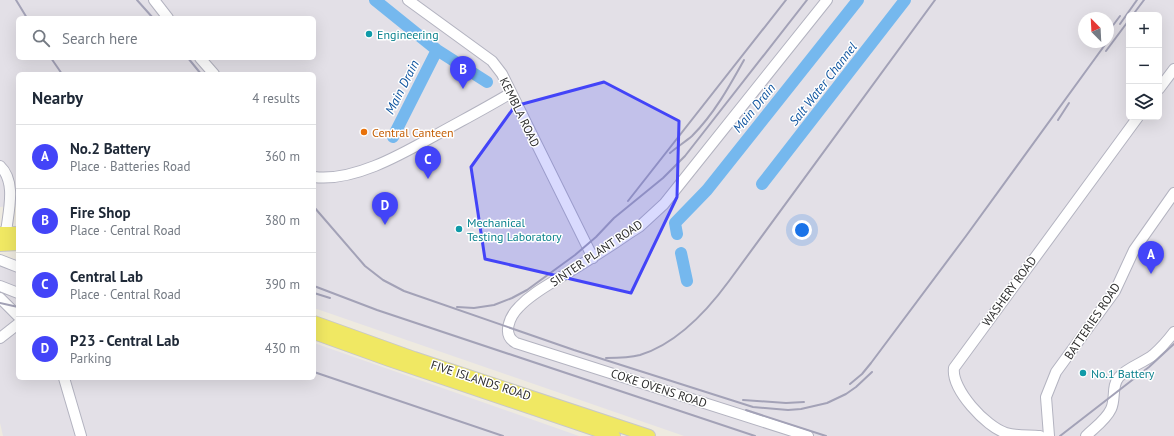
<!DOCTYPE html>
<meta charset="utf-8">
<style>
:root{--surface:#fff;--page:#f2f2f3;--text:#1f2937;--muted:#747a83;--line:#e0e1e3;--accent:#4344f8}
body{margin:0;font-family:"PT Sans",sans-serif;background:var(--page);color:var(--text)}
.controls{position:absolute;right:12px;top:12px;display:grid;overflow:hidden;border-radius:6px;box-shadow:0 4px 16px #0002}
.controls button{width:36px;height:36px;display:grid;place-items:center;padding:0;border:0;border-bottom:1px solid var(--line);background:var(--surface);color:var(--text);font:20px sans-serif}
.compass{position:absolute;left:1078px;top:12px;width:36px;height:36px;border-radius:50%;background:var(--surface);box-shadow:0 4px 16px #0002;rotate:336deg}
.you{position:absolute;left:802px;top:230px;width:14px;height:14px;margin:-10px;border:3px solid #fff;border-radius:50%;background:#1a73e8;box-shadow:0 0 0 6px #1a73e833}
.badge{display:grid;place-items:center;width:26px;height:26px;border-radius:50%;background:var(--accent);color:#fff;font-size:13px;font-weight:700}
.pin{position:absolute;translate:-50% -33px;filter:drop-shadow(0 1px 2px #0008)}
.pin::after{content:'';position:absolute;top:21px;width:14px;height:12px;background:inherit;clip-path:polygon(0 0,100% 0,50% 100%)}
.list{margin:0;padding:0;list-style:none}
h2{display:flex;justify-content:space-between;align-items:center;height:52px;margin:0;padding:0 16px;font-size:17px}
h2 small{font-size:13px;font-weight:400;color:var(--muted)}
.list li{display:grid;grid-template-columns:26px 1fr auto;gap:12px;align-items:center;box-sizing:border-box;height:64px;padding:0 16px;border-top:1px solid var(--line)}
.list b{display:block;font-size:15px;white-space:nowrap}
.list p{margin:0;font-size:13px;white-space:nowrap;color:var(--muted)}
.list em{font-size:13px;font-style:normal;color:var(--muted)}
.icon{flex:none;width:22px;height:22px;fill:none;stroke:currentColor;stroke-width:2;stroke-linecap:round;stroke-linejoin:round}
.map{position:relative;flex:none;width:1174px;height:436px;overflow:hidden}
.search{position:absolute;background:var(--surface);box-shadow:0 4px 16px #0002;left:16px;top:16px;width:300px;height:44px;display:flex;align-items:center;gap:10px;box-sizing:border-box;padding:0 14px;border-radius:6px;color:var(--muted);font-size:15px}
.panel{position:absolute;background:var(--surface);box-shadow:0 4px 16px #0002;left:16px;top:72px;width:300px;height:308px;border-radius:6px}
.map>svg:first-child{display:block}
.industrial{fill:#e3e0e7;fill-rule:evenodd}
.lines{fill:none;stroke-linecap:round;stroke-linejoin:round}
.river{stroke:#75b8ee;stroke-width:12}
.minor-casing{stroke:#b3b3c0;stroke-width:12}
.major-casing{stroke:#c8c8c8;stroke-width:14}
.minor{stroke:#fff;stroke-width:10}
.major{stroke:#f0e863;stroke-width:12}
.rail{stroke:#a3a2b7;stroke-width:2}
.marked{fill:#4344f8;fill-opacity:0.2;stroke:#4344f8;stroke-width:3;stroke-linejoin:round}
.culture-dot{fill:#0f9aa8;stroke:#fff;stroke-width:1.5}
.food-dot{fill:#e8710a;stroke:#fff;stroke-width:1.5}
.labels{text-anchor:middle;dominant-baseline:central;stroke-width:3;stroke-linejoin:round;paint-order:stroke}
.culture-label{font-size:12px;fill:#0d838f;stroke:#fff;text-anchor:start}
.street-label{font-size:12px;fill:#2d2d2d;stroke:#fff}
.food-label{font-size:12px;fill:#c56008;stroke:#fff;text-anchor:start}
.water-label{font-size:13px;font-style:italic;fill:#0f549f;stroke:#fff}
</style>
<div class="map">
<svg width="1174" height="436" viewBox="0 0 1174 436">
<rect width="100%" height="100%" fill="#eeeae0"/>
<path class="industrial" d="M 0,0 L 1174,0 L 1174,436 L 684,436 L 314,308 L 314,74 L 18,74 L 18,205 L 0,207 ZM 1129,15 L 1159,15 L 1159,117 L 1129,117 ZM 18,18 L 314,18 L 314,58 L 18,58 ZM 1084,18 L 1108,18 L 1108,42 L 1084,42 Z
M 0,258 L 18,259 L 18,378 L 314,378 L 314,343 L 579,436 L 3,436 L 0,423 Z"/>
<g class="lines">
<path class="river" d="M 375,0 L 437,50 L 487,82
M 393,137 L 437,50
M 762,184 L 905,0
M 677,234 L 675,223 L 707,190 L 858,0
M 681,253 L 687,281"/>
<defs>
<path id="minor" d="M 154,0 L 168,18
M 408,0 L 492,61 L 502,74 L 593,258
M 200,58 L 214,74
M 1159,89 L 1174,69
M 0,166 C 17,182 8,212 6,233
M 314,177 C 354,182 402,154 436,135 C 461,121 486,108 511,93
M 0,260 L 18,267
M 0,286 L 18,293
M 0,298 L 18,316
M 0,338 L 18,324
M 64,378 L 81,436
M 808,436 L 516,343 C 501,335 510,316 519,307 C 533,292 552,283 569,272 C 589,260 609,247 628,234 L 639,227 L 664,204 L 827,0
M 1040,436 C 1029,435 1016,436 1006,433 C 986,427 951,389 954,368 L 1138,117
M 1049,436 L 1046,397 L 1056,372 L 1115,291 L 1134,250 L 1174,193
M 1086,436 C 1094,428 1106,420 1111,409 C 1116,399 1111,386 1119,377 C 1128,367 1143,363 1153,355 C 1161,348 1168,340 1174,332"/>
<path id="major" d="M 0,233 L 18,233
M 0,245 L 18,244
M 314,322 L 414,358 L 649,436
M 314,333 L 389,360 L 614,436"/>
</defs>
<use href="#minor" class="minor-casing"/>
<use href="#major" class="major-casing"/>
<use href="#minor" class="minor"/>
<use href="#major" class="major"/>
<path class="rail" d="M 16,0 L 27,18
M 137,0 L 153,18
M 1135,12 L 1144,0
M 1120,24 L 1137,0
M 1108,32 L 1120,16
M 1106,51 L 1129,20
M 51,58 L 62,74
M 188,58 L 201,74
M 1058,120 L 1069,103
M 670,153 C 677,147 685,142 692,136 C 714,114 729,87 744,60
M 628,201 L 786,0
M 314,207 L 365,266 L 383,280 L 404,291 L 574,350 L 753,407 L 788,410 L 801,409 L 827,403 L 846,394 L 856,387 L 872,372
M 314,286 L 377,310 L 755,436
M 314,293 L 330,298
M 0,303 L 18,307
M 457,307 L 474,308 L 494,305 L 512,298 L 527,290 L 575,255 L 596,237 L 614,218 L 663,178 L 685,156 L 807,0
M 606,358 C 617,358 629,358 640,355 C 676,344 707,311 729,281 L 935,0
M 314,372 L 503,436
M 850,384 L 862,374 L 871,363 L 966,236 L 1107,42
M 743,400 L 786,403 L 804,402
M 746,410 L 826,436
M 1060,436 L 1149,367 L 1174,344"/>
</g>
<path class="marked" d="M 604,82 L 679,121 L 677,197 L 631,293 L 485,259 L 471,167 L 515,106 Z"/>
<g class="culture-dot">
<circle cx="369" cy="34" r="4"/>
<circle cx="459" cy="229" r="4"/>
<circle cx="1083" cy="373" r="4"/>
</g>
<circle class="food-dot" cx="364" cy="132" r="4"/>
<g class="labels">
<g class="culture-label">
<text x="377" y="34">Engineering</text>
<text x="467" y="222">Mechanical<tspan x="467" dy="14">Testing Laboratory</tspan></text>
<text x="1091" y="373">No.1 Battery</text>
</g>
<g class="street-label">
<text transform="translate(520 112) rotate(64)">KEMBLA ROAD</text>
<text transform="translate(596 253) rotate(-34)">SINTER PLANT ROAD</text>
<text transform="translate(1009 291) rotate(-54)">WASHERY ROAD</text>
<text transform="translate(1092 321) rotate(-56)">BATTERIES ROAD</text>
<text transform="translate(481 380) rotate(18)">FIVE ISLANDS ROAD</text>
<text transform="translate(659 388) rotate(18)">COKE OVENS ROAD</text>
</g>
<g class="food-label">
<text x="372" y="132">Central Canteen</text>
</g>
<g class="water-label">
<text transform="translate(823 84) rotate(-52)">Salt Water Channel</text>
<text transform="translate(402 87) rotate(-63)">Main Drain</text>
<text transform="translate(754 108) rotate(-51)">Main Drain</text>
</g>
</g>
</svg>
<div class="controls">
<button>+</button>
<button>−</button>
<button><svg class="icon" aria-label="layers" viewBox="0 0 24 24"><path d="M12 4l9 5-9 5-9-5zM3 14l9 5 9-5"/></svg></button>
</div>
<svg class="compass" viewBox="-18 -18 36 36"><path d="M0-13l5 13h-10z" fill="#e53935"/><path d="M0 13l5-13h-10z" fill="#747a83"/></svg>
<div class="you"></div>
<div class="pin badge" style="left:1151px;top:274px">A</div>
<div class="pin badge" style="left:463px;top:89px">B</div>
<div class="pin badge" style="left:428px;top:179px">C</div>
<div class="pin badge" style="left:385px;top:225px">D</div>
<div class="search"><svg class="icon" aria-label="search" viewBox="0 0 24 24"><circle cx="10" cy="10" r="6"/><path d="M15 15l6 6"/></svg>Search here</div>
<section class="panel">
<h2>Nearby<small>4 results</small></h2>
<ul class="list">
<li><span class="badge">A</span><div><b>No.2 Battery</b><p>Place · Batteries Road</p></div><em>360 m</em></li>
<li><span class="badge">B</span><div><b>Fire Shop</b><p>Place · Central Road</p></div><em>380 m</em></li>
<li><span class="badge">C</span><div><b>Central Lab</b><p>Place · Central Road</p></div><em>390 m</em></li>
<li><span class="badge">D</span><div><b>P23 - Central Lab</b><p>Parking</p></div><em>430 m</em></li>
</ul>
</section>
</div>
